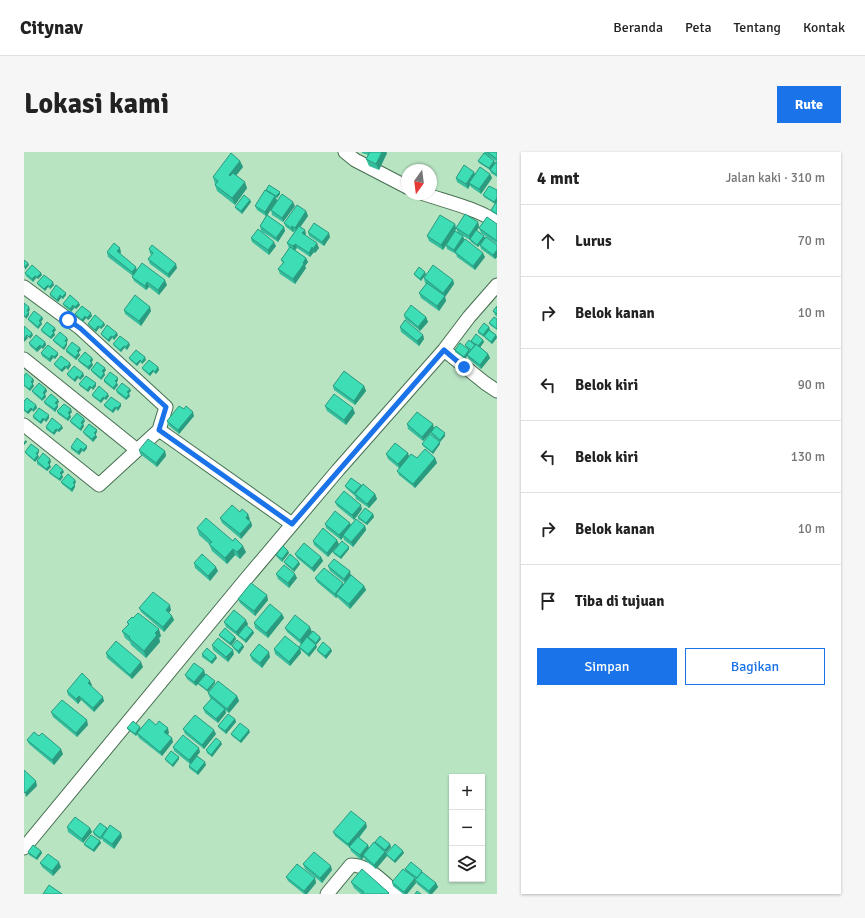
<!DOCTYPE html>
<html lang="id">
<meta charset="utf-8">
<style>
:root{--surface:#fff;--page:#f6f6f6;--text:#222;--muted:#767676;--line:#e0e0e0;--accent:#1a73e8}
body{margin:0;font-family:Signika,sans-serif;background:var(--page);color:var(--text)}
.controls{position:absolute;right:12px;bottom:12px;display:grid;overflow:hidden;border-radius:0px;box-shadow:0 1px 3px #0004}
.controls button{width:36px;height:36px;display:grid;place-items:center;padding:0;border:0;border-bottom:1px solid var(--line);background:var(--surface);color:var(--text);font:20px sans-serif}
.compass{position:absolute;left:377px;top:12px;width:36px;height:36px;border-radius:50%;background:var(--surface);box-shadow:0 1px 3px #0004;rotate:194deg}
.stop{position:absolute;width:12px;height:12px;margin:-9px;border:3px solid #1a73e8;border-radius:50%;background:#fff}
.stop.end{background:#1a73e8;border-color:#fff;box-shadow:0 1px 4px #0008}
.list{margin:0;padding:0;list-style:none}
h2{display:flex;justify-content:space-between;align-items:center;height:52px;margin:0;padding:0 16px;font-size:17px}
h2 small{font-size:13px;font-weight:400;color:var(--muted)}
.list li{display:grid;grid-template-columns:26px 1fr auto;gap:12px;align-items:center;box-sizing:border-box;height:72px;padding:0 16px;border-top:1px solid var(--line)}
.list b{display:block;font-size:15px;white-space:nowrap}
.list em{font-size:13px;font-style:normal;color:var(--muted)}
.actions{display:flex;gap:8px;padding:12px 16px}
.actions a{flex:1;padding:9px 0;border:1px solid var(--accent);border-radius:0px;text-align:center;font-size:14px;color:var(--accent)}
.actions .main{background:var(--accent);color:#fff}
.icon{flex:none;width:22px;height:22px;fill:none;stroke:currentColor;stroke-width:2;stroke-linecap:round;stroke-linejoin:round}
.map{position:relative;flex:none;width:473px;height:742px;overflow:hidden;border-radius:0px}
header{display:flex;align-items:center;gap:24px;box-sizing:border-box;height:56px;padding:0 20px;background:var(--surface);border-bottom:1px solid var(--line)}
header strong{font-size:19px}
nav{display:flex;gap:22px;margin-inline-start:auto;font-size:14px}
.intro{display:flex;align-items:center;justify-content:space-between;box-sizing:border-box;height:96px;padding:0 24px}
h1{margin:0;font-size:28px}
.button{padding:10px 18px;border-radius:0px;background:var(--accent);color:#fff;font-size:14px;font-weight:700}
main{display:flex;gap:24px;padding:0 24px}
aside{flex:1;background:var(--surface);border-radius:0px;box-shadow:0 1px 3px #0004}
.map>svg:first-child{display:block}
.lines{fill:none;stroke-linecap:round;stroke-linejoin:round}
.minor-casing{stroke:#466e50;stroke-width:15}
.minor{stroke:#fff;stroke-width:13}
.wall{fill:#34be9d}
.shaded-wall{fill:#2b9b7f}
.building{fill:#3dddb6;stroke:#2b9b7f}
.route{stroke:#1a73e8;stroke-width:5}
</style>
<header>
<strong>Citynav</strong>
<nav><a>Beranda</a><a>Peta</a><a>Tentang</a><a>Kontak</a></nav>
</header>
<div class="intro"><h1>Lokasi kami</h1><a class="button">Rute</a></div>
<main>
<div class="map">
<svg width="473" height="742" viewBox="0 0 473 742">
<rect width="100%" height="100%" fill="#b8e4c2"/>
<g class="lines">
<defs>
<path id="minor" d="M 321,0 L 331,8 L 383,35
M 400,42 C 424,50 451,56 473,70
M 0,135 L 56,176 L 142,255 L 135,278 L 75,333 L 0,273
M 420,198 L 461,231 L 473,239
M 0,207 L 113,298
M 135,278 L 268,372
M 0,696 L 222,427 L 314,318 L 420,198 L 445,165 L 473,133
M 303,742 L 327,713 C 345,713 360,731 373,742"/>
</defs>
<use href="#minor" class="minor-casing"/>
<use href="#minor" class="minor"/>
</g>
<path class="wall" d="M 338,0 L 362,0 L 363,1 L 355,18 L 345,14 L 342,7 L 344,3 L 338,1 Z
M 460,0 L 473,0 L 473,10 L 461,2 Z
M 216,9 L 219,15 L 212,23 L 223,36 L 211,53 L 193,39 L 191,33 L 191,32 L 189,25 Z
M 454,9 L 470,9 L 471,11 L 473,11 L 473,25 L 467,21 L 466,18 L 455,11 Z
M 451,22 L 466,22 L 468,26 L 457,42 L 447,35 L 446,33 L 444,37 L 433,30 L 432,26 Z
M 242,38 L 256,40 L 256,42 L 253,46 L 252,45 L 253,49 L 243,63 L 260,75 L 261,79 L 254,90 L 237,79 L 236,74 L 242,64 L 233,58 L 231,54 L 243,39 Z
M 473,38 L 473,63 L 468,60 L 467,58 L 471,52 L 460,45 L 459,43 Z
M 226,48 L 227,50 L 218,62 L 212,57 L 211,55 Z
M 271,54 L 259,70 L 248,63 L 247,58 Z
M 282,59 L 284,64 L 276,75 L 282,82 L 281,83 L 295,96 L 291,101 L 290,100 L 286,105 L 273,96 L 271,98 L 282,106 L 284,110 L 281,114 L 282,116 L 271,132 L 256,122 L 254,117 L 259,111 L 257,108 L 265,96 L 263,91 L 271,79 L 270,79 L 269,80 L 262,75 L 260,71 Z
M 454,70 L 455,75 L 453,79 L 461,86 L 473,93 L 473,105 L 471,107 L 457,97 L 456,93 L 454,95 L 447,90 L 446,88 L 434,81 L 432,76 Z
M 431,72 L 432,77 L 431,79 L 461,105 L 451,118 L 433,105 L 432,102 L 423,97 L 422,93 L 419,98 L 405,89 L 403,84 Z
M 473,72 L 473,92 L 457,81 L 455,76 Z
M 284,80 L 306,85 L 300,94 L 285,84 Z
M 227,86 L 252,94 L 245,103 L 228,90 Z
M 125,97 L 153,116 L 145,126 L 126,112 L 124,107 L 128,103 L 126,102 Z
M 83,100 L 97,100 L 96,102 L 112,115 L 113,119 L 143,133 L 135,143 L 125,135 L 122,138 L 110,129 L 108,125 L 109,124 L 84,105 Z
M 1,121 L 17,121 L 18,123 L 14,127 L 12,126 L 9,130 L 2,124 Z
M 390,122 L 402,122 L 397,129 L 391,124 Z
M 400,126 L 429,128 L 430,132 L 421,145 L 422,149 L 415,159 L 397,146 L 395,141 L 402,132 L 401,131 Z
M 13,131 L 30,133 L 26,137 L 24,135 L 21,139 L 14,133 Z
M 42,141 L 42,143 L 39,147 L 37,146 L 34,150 L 26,144 L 26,142 Z
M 39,152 L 56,153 L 52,157 L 50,156 L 47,160 L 40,154 Z
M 473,154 L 473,165 L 471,163 L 469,159 Z
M 100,158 L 127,159 L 117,174 L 101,162 Z
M 51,162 L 68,164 L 64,168 L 62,166 L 59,170 L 52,164 Z
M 380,163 L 402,165 L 404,170 L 396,179 L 381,167 Z
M 18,165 L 19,167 L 17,170 L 18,172 L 14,177 L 5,169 L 4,167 Z
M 473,167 L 473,178 L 466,173 L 465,171 Z
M 80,171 L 81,173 L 77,177 L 75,176 L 72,180 L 65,174 L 64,172 Z
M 376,175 L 399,183 L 400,187 L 395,194 L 377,180 Z
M 466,177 L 466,178 L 472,183 L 473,185 L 468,192 L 461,186 L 460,184 L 460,185 L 454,181 L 454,179 Z
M 17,178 L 32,178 L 30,180 L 31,183 L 27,187 L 18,180 Z
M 77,182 L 94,183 L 90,188 L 88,186 L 85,190 L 78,184 Z
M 29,188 L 44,188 L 42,191 L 43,193 L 40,198 L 30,190 Z
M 459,188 L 460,190 L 456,195 L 464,202 L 466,206 L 457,217 L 445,207 L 443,204 L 441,207 L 431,200 L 431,198 L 445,198 L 446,199 L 442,195 L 441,193 L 447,190 L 447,189 Z
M 21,190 L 22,193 L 19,197 L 17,196 L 13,200 L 6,194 L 5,191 Z
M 89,192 L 106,193 L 103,198 L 100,196 L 97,200 L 90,194 Z
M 56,196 L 57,198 L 54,200 L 56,203 L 52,208 L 42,200 L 42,198 Z
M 17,201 L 34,201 L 34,203 L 31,207 L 29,206 L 26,210 L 18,204 Z
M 68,206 L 69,208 L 67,210 L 69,213 L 65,218 L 55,210 L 54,208 Z
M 105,206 L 122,208 L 118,212 L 116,210 L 113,214 L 106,208 Z
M 30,212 L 47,213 L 44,218 L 42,216 L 38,220 L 31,214 Z
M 134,215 L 135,218 L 132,222 L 129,220 L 126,224 L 119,218 L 118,216 Z
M 67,218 L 82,218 L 80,221 L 81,223 L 77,228 L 68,220 Z
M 59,221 L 60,224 L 56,228 L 54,226 L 51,230 L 44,224 L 43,222 Z
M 0,224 L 9,227 L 10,229 L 8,232 L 10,234 L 6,239 L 0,234 Z
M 94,226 L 94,228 L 92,231 L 94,233 L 90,238 L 80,230 L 80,228 Z
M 55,232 L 72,234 L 69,238 L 67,236 L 64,240 L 56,234 Z
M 309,234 L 340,234 L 342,239 L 331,253 L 310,238 Z
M 22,237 L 23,239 L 21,242 L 22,245 L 18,249 L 9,241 L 8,239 Z
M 106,237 L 107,239 L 105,241 L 106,244 L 102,248 L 93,241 L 92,238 Z
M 68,243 L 85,244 L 82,248 L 80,247 L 77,251 L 69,245 Z
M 34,248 L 35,250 L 33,252 L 34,255 L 31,260 L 21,252 L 20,250 Z
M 0,249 L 12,253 L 13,256 L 9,260 L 8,258 L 4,262 L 0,259 Z
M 80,253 L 97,254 L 94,259 L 92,257 L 89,261 L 81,255 Z
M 301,254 L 331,261 L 322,273 L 303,259 Z
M 160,257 L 170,264 L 155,282 L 144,273 L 143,269 Z
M 33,259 L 48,260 L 46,262 L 47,265 L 44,269 L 34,262 Z
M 25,263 L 25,266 L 22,270 L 20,268 L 17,272 L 9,266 L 9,264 Z
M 46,269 L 61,269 L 59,272 L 60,274 L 57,279 L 47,271 Z
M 383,272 L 410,276 L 421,284 L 416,290 L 407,282 L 407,281 L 399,289 L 384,277 Z
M 22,275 L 39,276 L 35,280 L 33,279 L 30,283 L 22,277 Z
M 59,280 L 73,280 L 71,282 L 73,285 L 69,290 L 60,282 Z
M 398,292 L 416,292 L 409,302 L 399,294 Z
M 47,295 L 63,296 L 60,300 L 58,299 L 55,303 L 47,297 Z
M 115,298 L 141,299 L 142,304 L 133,315 L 116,302 Z
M 1,300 L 15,300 L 13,303 L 15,305 L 11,310 L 2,302 Z
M 384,301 L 385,305 L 393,306 L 411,306 L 413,311 L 391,336 L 375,323 L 373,319 L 376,317 L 364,307 L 362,302 Z
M 26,307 L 27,310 L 25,312 L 27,315 L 23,319 L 13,312 L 13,309 Z
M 25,320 L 40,320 L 38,322 L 39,325 L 36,329 L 26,322 Z
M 51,328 L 52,330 L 50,333 L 51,335 L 48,340 L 38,332 L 37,330 Z
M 337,333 L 351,342 L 353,347 L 345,356 L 332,347 L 331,344 L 322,336 L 321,334 Z
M 311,350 L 338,357 L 330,368 L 313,354 Z
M 216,360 L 226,367 L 225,368 L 227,370 L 228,374 L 217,387 L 198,371 L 196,366 Z
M 349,362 L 350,365 L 343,373 L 334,367 L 334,365 Z
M 326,371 L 327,373 L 341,374 L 342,378 L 329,395 L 320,388 L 319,385 L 317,388 L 302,376 L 301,372 Z
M 173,376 L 222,400 L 216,407 L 211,403 L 203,412 L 188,399 L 185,392 L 175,383 Z
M 289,389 L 315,392 L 304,405 L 290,393 Z
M 325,395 L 325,397 L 317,407 L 310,402 L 309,400 Z
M 264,399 L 265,401 L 258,410 L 253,405 L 252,403 Z
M 271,402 L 297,405 L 299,409 L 290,420 L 273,406 Z
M 260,410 L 276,412 L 270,420 L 261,412 Z
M 170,411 L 194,419 L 186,429 L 171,416 Z
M 304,414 L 327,423 L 340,434 L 342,438 L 326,457 L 314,446 L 313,445 L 312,446 L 293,430 L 291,426 L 320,433 L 321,431 L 306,419 Z
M 252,422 L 273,426 L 265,436 L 254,427 Z
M 214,447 L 244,448 L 231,464 L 216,451 Z
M 115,456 L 147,458 L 145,461 L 148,464 L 150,468 L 140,480 L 117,460 Z
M 258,462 L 260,466 L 244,486 L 231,476 L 230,471 Z
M 103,470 L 137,484 L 135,486 L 136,490 L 122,506 L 107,493 L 106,490 L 101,486 L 98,479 L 104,473 Z
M 200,470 L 224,472 L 223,474 L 229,479 L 230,481 L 222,491 L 215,485 L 214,484 L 202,475 Z
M 261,476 L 288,480 L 283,485 L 292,493 L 293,495 L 285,505 L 276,497 L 277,501 L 266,514 L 251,502 L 250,497 L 275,496 L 277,492 L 263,480 Z
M 195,483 L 211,485 L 212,487 L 207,494 L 196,485 Z
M 284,485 L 297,487 L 292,493 L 285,487 Z
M 188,493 L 210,502 L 204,510 L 189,498 Z
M 219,493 L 220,495 L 215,502 L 209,496 L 208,494 Z
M 293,498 L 308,499 L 302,507 L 294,500 Z
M 82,501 L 119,515 L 108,527 L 83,506 Z
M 178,502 L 193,506 L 188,512 L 178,505 Z
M 226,503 L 246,505 L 238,516 L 228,508 Z
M 180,518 L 181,522 L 191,531 L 184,540 L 175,533 L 174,532 L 172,534 L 163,527 L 161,523 Z
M 68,533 L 67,534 L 80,549 L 70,560 L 57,548 L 54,552 L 44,543 L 43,539 Z
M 184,541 L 213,544 L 215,549 L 205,561 L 201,558 L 202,561 L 194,571 L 181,561 L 179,556 L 187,547 L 186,546 Z
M 27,560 L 64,573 L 53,585 L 29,565 Z
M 211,567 L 212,570 L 202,582 L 195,576 L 194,574 Z
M 132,573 L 145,581 L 144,582 L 149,590 L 138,604 L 115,586 L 113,582 L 112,584 L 104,578 L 103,576 L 117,577 Z
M 159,577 L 192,582 L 180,597 L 161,582 Z
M 226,580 L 217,591 L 208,584 L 207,582 Z
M 15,584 L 39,602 L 30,613 L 5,592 L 3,588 Z
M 198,592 L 188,605 L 183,601 L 182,598 Z
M 149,595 L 176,600 L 173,604 L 182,613 L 174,623 L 165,616 L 165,614 L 166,612 L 150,599 Z
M 155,605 L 155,607 L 149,615 L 142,609 L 141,607 Z
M 43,675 L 66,676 L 68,680 L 59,691 L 44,680 Z
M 343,675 L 335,686 L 344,693 L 345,696 L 352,692 L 351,690 L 366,692 L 367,695 L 362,700 L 362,702 L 380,701 L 371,711 L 363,704 L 352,717 L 341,708 L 340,705 L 337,708 L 327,699 L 326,696 L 311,684 L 309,680 Z
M 83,676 L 98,685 L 90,697 L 79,689 L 78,686 L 77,688 L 70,683 L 69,680 Z
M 76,689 L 77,691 L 70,700 L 61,694 L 60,692 Z
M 17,699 L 18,701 L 13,708 L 5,703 L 4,700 Z
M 16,711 L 37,715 L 29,724 L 18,715 Z
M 279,712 L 308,718 L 298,731 L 281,717 Z
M 381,717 L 412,731 L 414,735 L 408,742 L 405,742 L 393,732 L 391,728 L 392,727 L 382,719 Z
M 262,725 L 291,726 L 292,731 L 283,742 L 280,742 L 264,729 Z
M 327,730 L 365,742 L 337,742 L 330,736 Z
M 368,730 L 392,731 L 383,742 L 379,742 L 369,734 Z"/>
<path class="shaded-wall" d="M 358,0 L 362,0 L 363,1 L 355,18 L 352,12 Z
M 216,9 L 219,15 L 207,30 L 205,23 Z
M 470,9 L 471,11 L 466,19 L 465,16 Z
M 450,20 L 452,24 L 445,31 L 446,33 L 444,37 L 442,32 Z
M 466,22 L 468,26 L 457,42 L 455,37 Z
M 221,30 L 223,36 L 211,53 L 208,46 Z
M 256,40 L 256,42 L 253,46 L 252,44 Z
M 251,44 L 253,49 L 242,65 L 241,60 Z
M 473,46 L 473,49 L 471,52 L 470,50 Z
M 226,48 L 227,50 L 218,62 L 217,59 Z
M 269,50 L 271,54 L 259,70 L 258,66 Z
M 282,59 L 284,64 L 273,80 L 271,76 Z
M 454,70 L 455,75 L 446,89 L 445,84 Z
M 431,72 L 432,77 L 419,98 L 417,93 Z
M 268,74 L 270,79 L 269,80 L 267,76 Z
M 260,75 L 261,79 L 254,90 L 252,86 Z
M 281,78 L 282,82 L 280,85 L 278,81 Z
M 305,81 L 306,85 L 300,94 L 298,90 Z
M 439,84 L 441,89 L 431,100 L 432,103 L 430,98 Z
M 460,84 L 461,86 L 454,95 L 453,93 Z
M 250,90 L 252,94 L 245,103 L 244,98 Z
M 293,91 L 295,96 L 291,101 L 289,97 Z
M 271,92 L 273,96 L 270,99 L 269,94 Z
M 288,95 L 290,100 L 286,105 L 285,101 Z
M 96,96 L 97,100 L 94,104 L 93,99 Z
M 473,98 L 473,105 L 471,107 L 469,103 Z
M 459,101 L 461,105 L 451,118 L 449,114 Z
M 282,106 L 284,110 L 281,114 L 282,116 L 271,132 L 269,127 Z
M 4,111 L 5,113 L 1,118 L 1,115 Z
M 152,112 L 153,116 L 145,126 L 144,122 Z
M 112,115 L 113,120 L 109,124 L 108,120 Z
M 401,120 L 402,122 L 397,129 L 396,127 Z
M 17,121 L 18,123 L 14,127 L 13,125 Z
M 11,124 L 12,126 L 9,130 L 8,127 Z
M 141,128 L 143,133 L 135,143 L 134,138 Z
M 429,128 L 430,132 L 421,145 L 422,149 L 415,159 L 413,154 L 421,144 L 419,141 Z
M 29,130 L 30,133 L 26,137 L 26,135 Z
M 123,130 L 125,135 L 122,138 L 121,134 Z
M 24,133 L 24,135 L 21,139 L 20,137 Z
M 42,141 L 42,143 L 39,147 L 38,145 Z
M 36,143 L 37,146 L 34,150 L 33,148 Z
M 55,151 L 56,153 L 52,157 L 51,155 Z
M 49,153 L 50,156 L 47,160 L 46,157 Z
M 5,155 L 6,158 L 3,161 L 3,159 Z
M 126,155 L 127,159 L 117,174 L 115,169 Z
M 5,160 L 5,163 L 2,167 L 1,165 Z
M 67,161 L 68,164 L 64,168 L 63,166 Z
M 61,164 L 62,166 L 59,170 L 58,168 Z
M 18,165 L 19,167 L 16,171 L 15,169 Z
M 402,165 L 404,170 L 396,179 L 394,175 Z
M 17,170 L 18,172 L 14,177 L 14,175 Z
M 80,171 L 81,173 L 77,177 L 77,175 Z
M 74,174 L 75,176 L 72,180 L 71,178 Z
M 465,175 L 466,177 L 460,185 L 459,183 Z
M 31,176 L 32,178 L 29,181 L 28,179 Z
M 8,181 L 9,183 L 6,187 L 5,185 Z
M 30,181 L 31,183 L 27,187 L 26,185 Z
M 93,181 L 94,183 L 90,188 L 89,185 Z
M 3,183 L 4,186 L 0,190 L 0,187 Z
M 399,183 L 400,187 L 395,194 L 393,189 Z
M 472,183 L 473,186 L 468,192 L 467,190 Z
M 87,184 L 88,186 L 85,190 L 84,188 Z
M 43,186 L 44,188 L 41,192 L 41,189 Z
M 459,188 L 460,190 L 455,197 L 454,194 Z
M 21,190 L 22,193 L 19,197 L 18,195 Z
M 43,191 L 43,193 L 40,198 L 39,196 Z
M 105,191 L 106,193 L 103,198 L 102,195 Z
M 16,193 L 17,196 L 13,200 L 12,197 Z
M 100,194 L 100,196 L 97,200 L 96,198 Z
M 56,196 L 57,198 L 54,201 L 53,199 Z
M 445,198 L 446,201 L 443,203 L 443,204 L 441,207 L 440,205 Z
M 34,201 L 34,203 L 31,207 L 30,205 Z
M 55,201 L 56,203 L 52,208 L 51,205 Z
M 464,202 L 466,206 L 457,217 L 456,213 Z
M 28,203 L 29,206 L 26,210 L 25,207 Z
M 121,205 L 122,208 L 118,212 L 118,210 Z
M 68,206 L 69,208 L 67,211 L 66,209 Z
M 116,208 L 116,210 L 113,214 L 112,212 Z
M 46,211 L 47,213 L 44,218 L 43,215 Z
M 68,211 L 69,213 L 65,218 L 64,215 Z
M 41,214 L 42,216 L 38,220 L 37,218 Z
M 134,215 L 135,218 L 132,222 L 131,220 Z
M 81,216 L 82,218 L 79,222 L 78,219 Z
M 129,218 L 129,220 L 126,224 L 125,222 Z
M 59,221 L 60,224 L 56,228 L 56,226 Z
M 80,221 L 81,223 L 77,228 L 77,226 Z
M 53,224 L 54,226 L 51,230 L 50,228 Z
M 94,226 L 94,228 L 92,232 L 91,229 Z
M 9,227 L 10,229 L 8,233 L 7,230 Z
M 72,231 L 72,234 L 69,238 L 68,236 Z
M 93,231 L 94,233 L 90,238 L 89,236 Z
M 9,232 L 10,234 L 6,239 L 5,237 Z
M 66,234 L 67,236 L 64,240 L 63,238 Z
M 340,234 L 342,239 L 331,253 L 330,249 Z
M 22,237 L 23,239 L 20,243 L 19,241 Z
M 106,237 L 107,239 L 104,242 L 103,240 Z
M 21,242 L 22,245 L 18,249 L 18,247 Z
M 84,242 L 85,244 L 82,248 L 81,246 Z
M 105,242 L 106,244 L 102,248 L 102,246 Z
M 79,245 L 80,247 L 77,251 L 76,249 Z
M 34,248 L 35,250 L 32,253 L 31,251 Z
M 97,252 L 97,254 L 94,259 L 93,256 Z
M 12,253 L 13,256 L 9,260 L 9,258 Z
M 34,253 L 34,255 L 31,260 L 30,257 Z
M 91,255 L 92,257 L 89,261 L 88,259 Z
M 7,256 L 8,258 L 4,262 L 3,260 Z
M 329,256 L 331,261 L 322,273 L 320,268 Z
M 47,257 L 48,260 L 45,263 L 44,261 Z
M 169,260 L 170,264 L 155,282 L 154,278 Z
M 25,263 L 25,266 L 22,270 L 21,268 Z
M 46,263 L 47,265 L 44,269 L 43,267 Z
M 19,266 L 20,268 L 17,272 L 16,270 Z
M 60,267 L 61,269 L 58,273 L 57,271 Z
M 59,272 L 60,274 L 57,279 L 56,277 Z
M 409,272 L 410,276 L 399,289 L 398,285 Z
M 38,274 L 39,276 L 35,280 L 34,278 Z
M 32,277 L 33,279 L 30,283 L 29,281 Z
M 73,278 L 73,280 L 71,283 L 70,281 Z
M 421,281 L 421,284 L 416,290 L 416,288 Z
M 72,283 L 73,285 L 69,290 L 68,287 Z
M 2,288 L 3,290 L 0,293 L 0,290 Z
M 416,290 L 416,292 L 409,302 L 408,300 Z
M 63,294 L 63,296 L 60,300 L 59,298 Z
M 57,296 L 58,299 L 55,303 L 54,300 Z
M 15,298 L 15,300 L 13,304 L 12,302 Z
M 141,299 L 142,304 L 133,315 L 132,311 Z
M 384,301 L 385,305 L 376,317 L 374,312 Z
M 14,303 L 15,305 L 11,310 L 10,308 Z
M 411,306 L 413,311 L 391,336 L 389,332 Z
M 26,307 L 27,310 L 25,313 L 24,311 Z
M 26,313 L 27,315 L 23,319 L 22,317 Z
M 39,318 L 40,320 L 37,323 L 36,321 Z
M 38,323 L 39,325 L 36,329 L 35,327 Z
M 51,328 L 52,330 L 49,334 L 49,331 Z
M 51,333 L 51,335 L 48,340 L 47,337 Z
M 351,342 L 353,347 L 345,356 L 343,352 Z
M 337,353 L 338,357 L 330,368 L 328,363 Z
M 224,362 L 226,367 L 223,370 L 222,366 Z
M 349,362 L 350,365 L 343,373 L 342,371 Z
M 227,370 L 228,374 L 217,387 L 216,382 Z
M 326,371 L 327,375 L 319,383 L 319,385 L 317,388 L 315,383 Z
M 341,374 L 342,378 L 329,395 L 327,390 Z
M 313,388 L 315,392 L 304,405 L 303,401 Z
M 219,394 L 222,400 L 216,407 L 213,400 Z
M 325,395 L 325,397 L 317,407 L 316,405 Z
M 209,397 L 211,403 L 203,412 L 201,406 Z
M 264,399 L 265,401 L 258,410 L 258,407 Z
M 297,405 L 299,409 L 290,420 L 288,416 Z
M 275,410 L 276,412 L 270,420 L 269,417 Z
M 192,415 L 194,419 L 186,429 L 184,424 Z
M 326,419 L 327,424 L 321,431 L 320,427 Z
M 271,422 L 273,426 L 265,436 L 264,431 Z
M 319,431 L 321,436 L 312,442 L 313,445 L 312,446 L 311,442 Z
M 340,434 L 342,438 L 326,457 L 325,452 Z
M 243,443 L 244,448 L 231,464 L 230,459 Z
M 146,453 L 147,458 L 143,463 L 142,458 Z
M 258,462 L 260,466 L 244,486 L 242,481 Z
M 148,464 L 150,468 L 140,480 L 139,475 Z
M 222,468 L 224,472 L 214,484 L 212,480 Z
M 286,475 L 288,480 L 277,492 L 276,488 Z
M 135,477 L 137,484 L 135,486 L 136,490 L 122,506 L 120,499 L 131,481 Z
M 229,479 L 230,481 L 222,491 L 221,488 Z
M 211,485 L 212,487 L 207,494 L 206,491 Z
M 296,485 L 297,487 L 292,493 L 292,491 Z
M 219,493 L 220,495 L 215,502 L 214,499 Z
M 292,493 L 293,495 L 285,505 L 284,502 Z
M 276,496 L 277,501 L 266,514 L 265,510 Z
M 307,497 L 308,499 L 302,507 L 301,504 Z
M 209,498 L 210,502 L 204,510 L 202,505 Z
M 245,500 L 246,505 L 238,516 L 236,511 Z
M 192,504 L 193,506 L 188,512 L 187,510 Z
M 117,510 L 119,515 L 108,527 L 106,523 Z
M 180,518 L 181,523 L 172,534 L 170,530 Z
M 66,529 L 68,533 L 65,536 L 64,531 Z
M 191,529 L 191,531 L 184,540 L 183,538 Z
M 55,544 L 57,548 L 54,552 L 52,547 Z
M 213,544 L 215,549 L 205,561 L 203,557 Z
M 79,545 L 80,549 L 70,560 L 69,556 Z
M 201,557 L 202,561 L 194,571 L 192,567 Z
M 211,567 L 212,570 L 202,582 L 201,579 Z
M 63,568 L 64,573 L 53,585 L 52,581 Z
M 116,575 L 117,577 L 112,584 L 111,582 Z
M 144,576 L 145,581 L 142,584 L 140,580 Z
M 190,578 L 192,582 L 180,597 L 178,593 Z
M 225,578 L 226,580 L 217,591 L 216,589 Z
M 148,586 L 149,590 L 138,604 L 136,600 Z
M 197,590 L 198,592 L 188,605 L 187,603 Z
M 175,596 L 176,600 L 166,612 L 165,608 Z
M 37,597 L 39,602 L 30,613 L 28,608 Z
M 155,605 L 155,607 L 149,615 L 148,613 Z
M 181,610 L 182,613 L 174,623 L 173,620 Z
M 12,629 L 13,634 L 2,645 L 1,641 Z
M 342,671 L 343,675 L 326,696 L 324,692 Z
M 66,676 L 68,680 L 59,691 L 58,687 Z
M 97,681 L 98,685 L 90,697 L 88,692 Z
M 76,689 L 77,691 L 70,700 L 69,698 Z
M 366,692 L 367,695 L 362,701 L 361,698 Z
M 344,693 L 345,698 L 339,703 L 340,705 L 337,708 L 336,703 Z
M 17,699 L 18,701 L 13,708 L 12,706 Z
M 379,699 L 380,701 L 371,711 L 370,709 Z
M 361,700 L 363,704 L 352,717 L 350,713 Z
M 35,710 L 37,715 L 29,724 L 28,719 Z
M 307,714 L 308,718 L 298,731 L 296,726 Z
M 291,726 L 292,731 L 283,742 L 281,742 L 280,739 Z
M 391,726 L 392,731 L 383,742 L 381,742 L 380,740 Z
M 412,731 L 414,735 L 408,742 L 406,742 L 405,739 Z"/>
<path class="building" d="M 346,0 L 358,0 L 352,12 L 342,7 Z
M 463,0 L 473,0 L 473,7 Z
M 207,1 L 216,9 L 205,23 L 206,24 L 209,21 L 221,30 L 208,46 L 191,33 L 194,29 L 189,25 Z
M 460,1 L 470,9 L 465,16 L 454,9 Z
M 472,10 L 473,11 L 473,23 L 466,18 Z
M 440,13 L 450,20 L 442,32 L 432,26 Z
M 456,15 L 466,22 L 455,37 L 445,31 Z
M 245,33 L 256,40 L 252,44 L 242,38 Z
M 465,34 L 473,38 L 473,46 L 470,50 L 459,43 Z
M 241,38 L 251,44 L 241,60 L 231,54 Z
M 258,42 L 269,50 L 258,66 L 247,58 Z
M 220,43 L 226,48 L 217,59 L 211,55 Z
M 473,49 L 473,62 L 467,58 Z
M 273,53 L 282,59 L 271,76 L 268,74 L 267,76 L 260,71 Z
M 441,62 L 454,70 L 445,84 L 432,76 Z
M 243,63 L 260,75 L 252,86 L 236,74 Z
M 416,63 L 431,72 L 417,93 L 403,84 Z
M 463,65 L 473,72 L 473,89 L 455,76 Z
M 290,71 L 305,81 L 298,90 L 284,80 Z
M 275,74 L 281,78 L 278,81 L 293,91 L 289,97 L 288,95 L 285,101 L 271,92 L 269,94 L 263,91 Z
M 234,77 L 250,90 L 244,98 L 227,86 Z
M 452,78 L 460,84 L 453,93 L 446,87 Z
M 431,79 L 439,84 L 430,98 L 422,93 Z
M 462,85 L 473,93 L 473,98 L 469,103 L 456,93 Z
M 441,87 L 459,101 L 449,114 L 431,100 Z
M 90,91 L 96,96 L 93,99 L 112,115 L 108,120 L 83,100 Z
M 128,93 L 152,112 L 144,122 L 124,107 L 129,101 L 125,97 Z
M 266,95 L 282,106 L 279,111 L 280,112 L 269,127 L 254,117 L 260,110 L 257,108 Z
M 0,108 L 4,111 L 1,115 L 0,115 Z
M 118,111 L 141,128 L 134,138 L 123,130 L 121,134 L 108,125 Z
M 8,113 L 17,121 L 13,125 L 11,124 L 8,127 L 1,121 Z
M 409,113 L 429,128 L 419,141 L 400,126 Z
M 395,115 L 401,120 L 396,127 L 390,122 Z
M 20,123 L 29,130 L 26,135 L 24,133 L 20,137 L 13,131 Z
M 403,131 L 421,144 L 413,154 L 395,141 Z
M 32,133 L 42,141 L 38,145 L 36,143 L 33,148 L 26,142 Z
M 46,143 L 55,151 L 51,155 L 49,153 L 46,157 L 39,152 Z
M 111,143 L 126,155 L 115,169 L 100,158 Z
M 0,151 L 5,155 L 3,159 L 5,160 L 1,165 L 0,164 Z
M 387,153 L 402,165 L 394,175 L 380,163 Z
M 58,154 L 67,161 L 63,166 L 61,164 L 58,168 L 51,162 Z
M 473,154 L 473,162 L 469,159 Z
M 10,159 L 18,165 L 15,169 L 17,170 L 14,175 L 4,167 Z
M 71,163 L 80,171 L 77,175 L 74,174 L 71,178 L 64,172 Z
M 470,165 L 473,167 L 473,177 L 465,171 Z
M 381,168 L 399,183 L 393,189 L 376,175 Z
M 23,170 L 31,176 L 28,179 L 30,181 L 26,185 L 17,178 Z
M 460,171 L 465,175 L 459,183 L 454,179 Z
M 83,173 L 93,181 L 89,185 L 87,184 L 84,188 L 77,182 Z
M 0,174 L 8,181 L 5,185 L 3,183 L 0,187 Z
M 465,178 L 472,183 L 467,190 L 460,184 Z
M 36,180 L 43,186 L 41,189 L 43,191 L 39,196 L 29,188 Z
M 452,182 L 459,188 L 454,194 L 447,189 Z
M 12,183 L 21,190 L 18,195 L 16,193 L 12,197 L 5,191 Z
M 96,184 L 105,191 L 102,195 L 100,194 L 96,198 L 89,192 Z
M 445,188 L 451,193 L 447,198 L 441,193 Z
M 48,190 L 56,196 L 53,199 L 55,201 L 51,205 L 42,198 Z
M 436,191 L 445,198 L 440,205 L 431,198 Z
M 452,192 L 464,202 L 456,213 L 443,203 Z
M 24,193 L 34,201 L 30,205 L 28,203 L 25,207 L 17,201 Z
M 112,198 L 121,205 L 118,210 L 116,208 L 112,212 L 105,206 Z
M 61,200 L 68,206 L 66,209 L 68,211 L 64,215 L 54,208 Z
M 37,204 L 46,211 L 43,215 L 41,214 L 37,218 L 30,212 Z
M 125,208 L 134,215 L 131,220 L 129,218 L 125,222 L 118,216 Z
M 73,210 L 81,216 L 78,219 L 80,221 L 77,226 L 67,218 Z
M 50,214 L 59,221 L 56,226 L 53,224 L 50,228 L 43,222 Z
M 320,219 L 340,234 L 330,249 L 309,234 Z
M 86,220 L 94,226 L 91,229 L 93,231 L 89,236 L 80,228 Z
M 2,221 L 9,227 L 7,230 L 9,232 L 5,237 L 0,233 L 0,224 Z
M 62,224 L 72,231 L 68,236 L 66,234 L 63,238 L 55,232 Z
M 15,231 L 22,237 L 19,241 L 21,242 L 18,247 L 8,239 Z
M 98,231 L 106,237 L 103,240 L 105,242 L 102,246 L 92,238 Z
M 75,234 L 84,242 L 81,246 L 79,245 L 76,249 L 68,243 Z
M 27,242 L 34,248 L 31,251 L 34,253 L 30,257 L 20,250 Z
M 310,242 L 329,256 L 320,268 L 301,254 Z
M 87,245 L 97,252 L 93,256 L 91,255 L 88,259 L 80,253 Z
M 3,246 L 12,253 L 9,258 L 7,256 L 3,260 L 0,257 L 0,249 Z
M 40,252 L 47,257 L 44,261 L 46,263 L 43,267 L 33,259 Z
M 155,254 L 160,257 L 162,254 L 169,260 L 154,278 L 143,269 Z
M 15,256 L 25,263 L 21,268 L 19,266 L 16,270 L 9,264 Z
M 393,260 L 409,272 L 398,285 L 383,272 Z
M 53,261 L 60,267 L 57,271 L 59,272 L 56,277 L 46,269 Z
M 28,266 L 38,274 L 34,278 L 32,277 L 29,281 L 22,275 Z
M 65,272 L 73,278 L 70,281 L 72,283 L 68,287 L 59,280 Z
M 412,274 L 421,281 L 416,288 L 407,280 Z
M 406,282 L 416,290 L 408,300 L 398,292 Z
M 53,286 L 63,294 L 59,298 L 57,296 L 54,300 L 47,295 Z
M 124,287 L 141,299 L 132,311 L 115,298 Z
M 371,291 L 384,301 L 374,312 L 362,302 Z
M 7,292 L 15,298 L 12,302 L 14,303 L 10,308 L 1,300 Z
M 401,297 L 411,306 L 389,332 L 373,319 L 387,302 L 393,306 Z
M 19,301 L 26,307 L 24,311 L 26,313 L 22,317 L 13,309 Z
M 32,312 L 39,318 L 36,321 L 38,323 L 35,327 L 25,320 Z
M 44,322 L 51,328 L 49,331 L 51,333 L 47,337 L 37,330 Z
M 327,326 L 337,333 L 330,341 L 321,334 Z
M 339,332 L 351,342 L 343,352 L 331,342 Z
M 320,339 L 337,353 L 328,363 L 311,350 Z
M 208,353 L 216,360 L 218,357 L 224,362 L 222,366 L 227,370 L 216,382 L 196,366 Z
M 341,356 L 349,362 L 342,371 L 334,365 Z
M 311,359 L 326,371 L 315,383 L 301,372 Z
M 182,366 L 209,389 L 211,386 L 219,394 L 213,400 L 209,397 L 201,406 L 185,392 L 188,390 L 173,376 Z
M 332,367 L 341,374 L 327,390 L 319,383 Z
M 299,376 L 313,388 L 303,401 L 289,389 Z
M 318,389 L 325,395 L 316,405 L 309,400 Z
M 280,391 L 297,405 L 288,416 L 271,402 Z
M 259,394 L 264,399 L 258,407 L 252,403 Z
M 178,402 L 192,415 L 184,424 L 170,411 Z
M 266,402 L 275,410 L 269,417 L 260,410 Z
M 310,407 L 326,419 L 320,427 L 304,414 Z
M 260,413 L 271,422 L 264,431 L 252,422 Z
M 300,416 L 319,431 L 311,442 L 291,426 Z
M 327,423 L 340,434 L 325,452 L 312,442 Z
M 227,431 L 243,443 L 230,459 L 214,447 Z
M 129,440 L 146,453 L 142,458 L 148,464 L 139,475 L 115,456 Z
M 246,452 L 258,462 L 242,481 L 230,471 Z
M 210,458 L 222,468 L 212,480 L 200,470 Z
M 114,461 L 135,477 L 131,481 L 133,483 L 120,499 L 105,486 L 106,485 L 98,479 L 105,472 L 103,470 L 108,465 L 109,466 Z
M 271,463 L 286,475 L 276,488 L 261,476 Z
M 222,473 L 229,479 L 221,488 L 214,483 Z
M 201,476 L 211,485 L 206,491 L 195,483 Z
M 289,479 L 296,485 L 292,491 L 284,485 Z
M 261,484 L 276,496 L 265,510 L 250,497 Z
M 283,485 L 292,493 L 284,502 L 275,495 Z
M 194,486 L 209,498 L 202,505 L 188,493 Z
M 213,488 L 219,493 L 214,499 L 208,494 Z
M 92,489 L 117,510 L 106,523 L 82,501 Z
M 299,490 L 307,497 L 301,504 L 293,498 Z
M 235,492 L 245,500 L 236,511 L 226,503 Z
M 183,496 L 192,504 L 187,510 L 178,502 Z
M 170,511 L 180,518 L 170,530 L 161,523 Z
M 58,521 L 66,529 L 64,531 L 79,545 L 69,556 L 55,544 L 52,547 L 43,539 Z
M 182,522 L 191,529 L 183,538 L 174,531 Z
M 194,529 L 213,544 L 203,557 L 184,541 Z
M 188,546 L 201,557 L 192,567 L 179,556 Z
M 38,548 L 63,568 L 52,581 L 27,560 Z
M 204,562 L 211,567 L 201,579 L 194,574 Z
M 171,563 L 190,578 L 178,593 L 159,577 Z
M 125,567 L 132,573 L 135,569 L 144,576 L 140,580 L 148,586 L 136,600 L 113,581 Z
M 109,569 L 116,575 L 111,582 L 103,576 Z
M 216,571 L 225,578 L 216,589 L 207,582 Z
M 10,580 L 15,584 L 18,581 L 37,597 L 28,608 L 3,588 Z
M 159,583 L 175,596 L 165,608 L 149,595 Z
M 192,586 L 197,590 L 187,603 L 182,598 Z
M 147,599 L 155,605 L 148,613 L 141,607 Z
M 173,604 L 181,610 L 173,620 L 165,614 Z
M 0,618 L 12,629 L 1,641 L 0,640 Z
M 327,659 L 342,671 L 324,692 L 309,680 Z
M 51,665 L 66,676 L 58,687 L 43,675 Z
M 76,671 L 83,676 L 76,686 L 69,680 Z
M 86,673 L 97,681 L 88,692 L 78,685 Z
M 67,683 L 76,689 L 69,698 L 60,692 Z
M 356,684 L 366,692 L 361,698 L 351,690 Z
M 334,685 L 344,693 L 336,703 L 325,695 Z
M 350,690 L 361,700 L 350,713 L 339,703 Z
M 371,692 L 379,699 L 370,709 L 362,702 Z
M 9,693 L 17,699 L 12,706 L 4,700 Z
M 290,700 L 307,714 L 296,726 L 279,712 Z
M 24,702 L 35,710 L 28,719 L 16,711 Z
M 387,710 L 398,719 L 393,726 L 381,717 Z
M 273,712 L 291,726 L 280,739 L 262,725 Z
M 338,717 L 365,741 L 364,742 L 338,742 L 340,740 L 327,730 Z
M 379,717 L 391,726 L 380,740 L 368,730 Z
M 398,720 L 412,731 L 405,739 L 391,728 Z
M 25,733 L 38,742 L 19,742 Z
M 393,739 L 397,742 L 391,742 Z"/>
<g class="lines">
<path class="route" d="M 44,168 L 56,176 L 142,255 L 135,278 L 268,372 L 420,198 L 440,215"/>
</g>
</svg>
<div class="controls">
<button>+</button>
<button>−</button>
<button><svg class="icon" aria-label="layers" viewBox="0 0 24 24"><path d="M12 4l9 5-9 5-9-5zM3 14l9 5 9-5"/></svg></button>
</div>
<svg class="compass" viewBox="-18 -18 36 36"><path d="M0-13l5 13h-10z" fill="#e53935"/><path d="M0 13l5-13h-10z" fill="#767676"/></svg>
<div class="stop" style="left:44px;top:168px"></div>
<div class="stop end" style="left:440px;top:215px"></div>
</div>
<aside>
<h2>4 mnt<small>Jalan kaki · 310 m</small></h2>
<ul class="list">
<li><svg class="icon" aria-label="ahead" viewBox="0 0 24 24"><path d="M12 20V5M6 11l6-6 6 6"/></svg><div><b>Lurus</b></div><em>70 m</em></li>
<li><svg class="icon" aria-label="right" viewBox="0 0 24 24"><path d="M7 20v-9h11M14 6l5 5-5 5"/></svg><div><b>Belok kanan</b></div><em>10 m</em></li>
<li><svg class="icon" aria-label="left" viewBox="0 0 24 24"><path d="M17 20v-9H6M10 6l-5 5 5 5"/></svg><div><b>Belok kiri</b></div><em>90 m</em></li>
<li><svg class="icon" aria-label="left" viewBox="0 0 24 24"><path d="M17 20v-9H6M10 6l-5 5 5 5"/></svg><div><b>Belok kiri</b></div><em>130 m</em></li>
<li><svg class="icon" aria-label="right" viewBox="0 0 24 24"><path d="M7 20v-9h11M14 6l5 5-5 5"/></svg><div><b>Belok kanan</b></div><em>10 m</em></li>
<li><svg class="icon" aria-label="arrive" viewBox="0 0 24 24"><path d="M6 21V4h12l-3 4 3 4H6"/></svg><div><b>Tiba di tujuan</b></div></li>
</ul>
<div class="actions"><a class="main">Simpan</a><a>Bagikan</a></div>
</aside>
</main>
